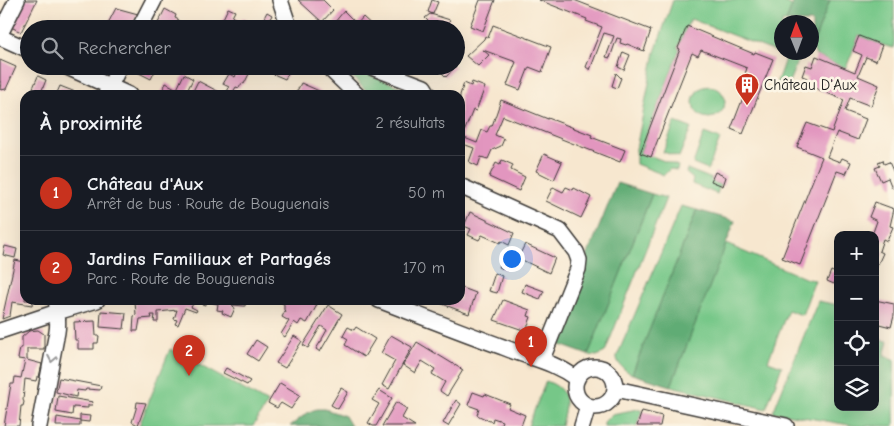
<!DOCTYPE html>
<html lang="fr">
<meta charset="utf-8">
<style>
:root{--surface:#171b24;--page:#242831;--text:#f1f3f6;--muted:#9ea1a6;--line:#363941;--accent:#c8321e}
body{margin:0;font-family:"Comic Neue",sans-serif;background:var(--page);color:var(--text)}
.controls{position:absolute;right:15px;bottom:15px;display:grid;overflow:hidden;border-radius:10px;box-shadow:0 5px 20px #0002}
.controls button{width:45px;height:45px;display:grid;place-items:center;padding:0;border:0;border-bottom:1px solid var(--line);background:var(--surface);color:var(--text);font:25px sans-serif}
.compass{position:absolute;left:774px;top:15px;width:45px;height:45px;border-radius:50%;background:var(--surface);box-shadow:0 5px 20px #0002;rotate:359deg}
.you{position:absolute;left:511px;top:258px;width:18px;height:18px;margin:-12px;border:4px solid #fff;border-radius:50%;background:#1a73e8;box-shadow:0 0 0 8px #1a73e833}
.badge{display:grid;place-items:center;width:32px;height:32px;border-radius:50%;background:var(--accent);color:#fff;font-size:16px;font-weight:700}
.pin{position:absolute;translate:-50% -41px;filter:drop-shadow(0 1px 2px #0008)}
.pin::after{content:'';position:absolute;top:26px;width:18px;height:15px;background:inherit;clip-path:polygon(0 0,100% 0,50% 100%)}
.list{margin:0;padding:0;list-style:none}
h2{display:flex;justify-content:space-between;align-items:center;height:65px;margin:0;padding:0 20px;font-size:21px}
h2 small{font-size:16px;font-weight:400;color:var(--muted)}
.list li{display:grid;grid-template-columns:32px 1fr auto;gap:15px;align-items:center;box-sizing:border-box;height:75px;padding:0 20px;border-top:1px solid var(--line)}
.list b{display:block;font-size:19px;white-space:nowrap}
.list p{margin:0;font-size:16px;white-space:nowrap;color:var(--muted)}
.list em{font-size:16px;font-style:normal;color:var(--muted)}
.icon{flex:none;width:28px;height:28px;fill:none;stroke:currentColor;stroke-width:2;stroke-linecap:round;stroke-linejoin:round}
.map{position:relative;flex:none;width:894px;height:426px;overflow:hidden}
.search{position:absolute;background:var(--surface);box-shadow:0 5px 20px #0002;left:20px;top:20px;width:445px;height:55px;display:flex;align-items:center;gap:12px;box-sizing:border-box;padding:0 18px;border-radius:28px;color:var(--muted);font-size:19px}
.panel{position:absolute;background:var(--surface);box-shadow:0 5px 20px #0002;left:20px;top:90px;width:445px;height:215px;border-radius:15px}
.map>svg:first-child{display:block}
.green{fill:#76c788;stroke:#497252}
.forest{fill:#60ac74;stroke:#3e6448}
.building{fill:#e296bf}
.lines{fill:none;stroke-linecap:round;stroke-linejoin:round}
.minor-casing{stroke:#3d3a37;stroke-width:18}
.minor{stroke:#fff;stroke-width:15}
.oneway{stroke:#999}
.labels{text-anchor:middle;dominant-baseline:central;stroke-width:5;stroke-linejoin:round;paint-order:stroke}
.poi-label{font-size:15px;fill:#1c1c1c;stroke:#fcf5e5;text-anchor:start}
</style>
<div class="map">
<svg width="894" height="426" viewBox="0 0 894 426">
<rect width="100%" height="100%" fill="#fcf5e5"/>
<filter id="ink" filterUnits="userSpaceOnUse"><feTurbulence type="fractalNoise" baseFrequency=".02" numOctaves="2"/><feDisplacementMap in="SourceGraphic" scale="10" xChannelSelector="R" yChannelSelector="G"/><feConvolveMatrix kernelMatrix="1 2 1 2 8 2 1 2 1" color-interpolation-filters="sRGB"/></filter>
<filter id="wash" filterUnits="userSpaceOnUse"><feTurbulence type="fractalNoise" baseFrequency=".0096" numOctaves="4" result="noise"/><feDisplacementMap in="SourceGraphic" scale="20" xChannelSelector="R" yChannelSelector="G"/><feGaussianBlur stdDeviation="1.12" result="paint"/><feColorMatrix in="noise" values="0 0 0 0 0 0 0 0 0 0 0 0 0 0 0 0 0 1.4 0 .05"/><feComposite in="paint" operator="in"/></filter>
<g filter="url(#wash)">
<rect width="100%" height="100%" fill="#f7e7cf"/>
<path class="green" d="M 673,0 L 785,0 L 784,2 L 792,6 L 786,22 L 782,22 L 782,52 L 801,53 L 786,89 L 776,85 L 786,56 L 691,19 L 687,26 L 678,48 L 680,49 L 640,152 L 678,166 L 677,170 L 670,169 L 664,175 L 636,164 L 636,149 L 655,52 Z
M 830,0 L 894,0 L 894,48 L 882,45 L 859,36 L 846,68 L 816,56 L 812,46 Z
M 347,66 L 421,95 L 370,95 L 347,71 Z
M693 102a16 16 0 1 1 32 0a16 16 0 1 1-32 0Z
M 675,122 L 691,128 L 679,157 L 663,152 Z
M 704,133 L 720,139 L 708,170 L 693,164 Z
M 687,169 L 712,179 L 712,181 L 720,185 L 717,194 L 692,184 L 693,179 L 686,173 Z
M 652,194 L 666,198 L 605,352 L 597,356 L 588,355 Z
M 681,206 L 697,210 L 632,374 C 625,371 616,363 617,356 Z
M 726,244 L 807,279 L 815,280 L 802,315 L 788,310 L 768,361 L 782,366 L 766,409 L 671,386 Z
M 818,301 L 838,305 L 838,407 L 875,407 L 875,339 L 888,341 L 884,356 L 894,359 L 894,426 L 856,426 L 773,412 Z
M 170,349 L 268,403 L 253,426 L 139,426 Z
M 546,381 C 571,390 566,403 561,426 L 528,426 Z
M 638,409 L 642,411 L 637,426 L 604,426 L 604,422 L 612,414 Z"/>
<path class="forest" d="M 794,0 L 830,0 L 812,46 L 812,22 L 786,22 Z
M 617,183 L 652,194 L 588,355 L 552,342 Z
M 697,210 L 735,221 L 671,386 L 632,374 Z
M 317,409 L 325,409 L 345,416 L 351,426 L 290,426 C 299,420 307,411 317,409 Z"/>
<g id="blocks">
<path class="building" d="M 24,0 L 37,0 L 21,32 L 11,27 Z
M 298,0 L 323,0 L 333,10 L 322,22 Z
M 432,0 L 438,2 L 433,14 L 428,12 Z
M 480,0 L 495,0 L 483,31 L 470,26 Z
M 539,0 L 574,0 L 651,30 L 644,51 L 627,44 L 626,45 L 620,43 L 621,39 L 617,38 L 610,58 L 606,57 L 614,36 L 604,33 L 590,70 L 586,67 L 602,27 L 586,21 L 587,19 Z
M 116,8 L 138,14 L 130,29 L 105,29 Z
M 228,8 L 235,11 L 232,17 L 241,21 L 243,18 L 249,21 L 246,29 L 218,29 Z
M 165,9 L 176,15 L 175,18 L 179,20 L 177,24 L 182,27 L 181,29 L 155,29 Z
M 344,11 L 357,24 L 363,17 L 376,29 L 339,29 L 339,28 L 334,23 Z
M 267,12 L 272,15 L 265,29 L 258,29 Z
M 430,14 L 434,15 L 450,20 L 442,29 L 434,29 L 427,23 L 428,21 L 425,18 Z
M 47,20 L 57,26 L 60,20 L 70,25 L 68,29 L 43,29 Z
M 493,25 L 551,47 L 542,72 L 529,67 L 520,90 L 507,85 L 516,62 L 483,50 L 489,55 L 478,66 L 466,56 L 484,39 L 485,36 L 488,38 Z
M 687,26 L 754,54 L 755,52 L 773,59 L 743,134 L 731,129 L 751,77 L 745,74 L 747,68 L 701,50 L 698,56 L 692,53 L 651,157 L 640,153 L 680,49 L 678,48 Z
M 859,36 L 882,45 L 876,61 L 866,57 L 858,76 L 879,85 L 871,106 L 850,98 L 845,111 L 866,119 L 858,140 L 837,132 L 827,157 L 840,162 L 842,158 L 851,162 L 846,174 L 837,171 L 800,265 L 782,258 L 822,157 L 797,147 L 807,123 L 832,132 L 844,100 L 805,84 L 807,78 L 802,76 L 806,65 L 812,67 L 816,56 L 855,72 L 862,55 L 853,51 Z
M 623,52 L 630,55 L 624,70 L 618,67 Z
M 0,60 L 16,67 L 6,89 L 1,90 L 0,89 L 1,82 L 0,82 Z
M 137,66 L 162,66 L 160,71 L 156,69 L 151,79 L 135,71 Z
M 246,66 L 252,68 L 244,84 L 242,83 L 239,88 L 236,87 L 231,95 L 226,95 L 229,87 L 223,84 L 229,74 L 235,77 L 239,68 L 244,70 Z
M 266,66 L 292,66 L 285,79 L 264,70 Z
M 435,66 L 456,66 L 446,77 Z
M 616,73 L 621,78 L 617,88 L 612,86 Z
M 184,74 L 193,79 L 185,95 L 160,95 L 166,83 L 177,89 Z
M 38,76 L 46,80 L 40,95 L 30,95 Z
M 198,81 L 225,95 L 191,95 Z
M 472,82 L 485,87 L 476,111 L 473,110 L 462,137 L 477,143 L 482,130 L 487,132 L 490,126 L 492,126 L 501,100 L 548,119 L 548,118 L 592,135 L 591,137 L 625,150 L 620,162 L 503,116 L 495,135 L 504,139 L 501,146 L 492,150 L 488,159 L 481,157 L 478,166 L 469,162 L 474,148 L 463,144 L 460,151 L 460,95 L 464,83 L 471,86 Z
M 301,83 L 317,90 L 326,95 L 295,95 Z
M 60,86 L 83,95 L 56,95 Z
M 544,154 L 562,162 L 554,180 L 536,171 Z
M 502,160 L 513,165 L 511,170 L 525,177 L 519,191 L 489,177 L 496,163 L 500,165 Z
M 883,160 L 884,164 L 889,162 L 894,173 L 894,187 L 892,188 L 888,178 L 881,181 L 875,168 L 880,166 L 878,162 Z
M 715,172 L 726,177 L 723,186 L 711,181 Z
M 553,187 L 563,192 L 566,187 L 573,190 L 574,188 L 591,197 L 581,218 L 546,201 Z
M 875,202 L 894,209 L 890,226 L 893,227 L 887,241 L 883,239 L 879,251 L 883,253 L 875,271 L 875,235 L 872,235 L 877,221 L 869,217 Z
M 470,212 L 514,233 L 509,245 L 501,241 L 500,243 L 482,235 L 479,240 L 468,235 L 471,229 L 464,226 Z
M 525,244 L 555,258 L 549,273 L 518,258 Z
M 5,246 L 17,249 L 15,258 L 3,255 Z
M 504,256 L 510,259 L 505,270 L 499,267 Z
M 15,260 L 25,262 L 25,300 L 33,300 L 32,305 L 12,302 L 10,316 L 2,319 Z
M 831,271 L 838,274 L 834,284 L 827,281 Z
M 495,273 L 502,276 L 497,293 L 489,291 Z
M 525,284 L 544,291 L 540,299 L 522,292 Z
M 460,287 L 476,293 L 469,314 L 437,302 L 438,300 L 460,300 Z
M 147,300 L 196,300 L 191,307 L 197,310 L 196,312 L 185,308 L 178,325 L 175,324 L 177,320 L 174,319 L 177,310 L 158,312 L 158,322 L 154,322 L 155,315 L 151,315 L 152,318 L 140,319 L 138,331 L 133,331 L 134,316 L 136,315 L 135,301 Z
M 197,300 L 246,300 L 245,306 L 232,305 L 235,308 L 231,317 L 222,313 L 223,311 L 217,310 L 218,304 L 206,301 L 205,305 L 199,303 L 199,301 Z
M 281,300 L 309,300 L 317,305 L 307,323 L 301,320 L 298,325 L 294,322 L 285,337 L 281,334 L 289,321 L 282,317 L 285,311 L 284,310 L 284,304 L 280,302 Z
M 503,300 L 530,310 L 528,316 L 531,317 L 526,331 L 494,320 Z
M 875,300 L 894,304 L 894,316 L 891,327 L 875,323 Z
M 328,305 L 342,314 L 320,352 L 316,349 L 321,341 L 322,341 L 322,339 L 327,330 L 321,326 L 308,348 L 303,345 Z
M 101,311 L 126,313 L 124,329 L 100,327 Z
M 95,321 L 96,336 L 99,336 L 98,343 L 94,343 L 94,349 L 78,349 L 78,340 L 75,340 L 74,322 Z
M 348,327 L 354,330 L 356,327 L 375,339 L 364,357 L 345,345 L 348,339 L 343,336 Z
M 38,330 L 44,334 L 44,349 L 27,349 L 27,360 L 42,364 L 39,377 L 37,377 L 36,381 L 25,379 L 23,400 L 24,402 L 23,406 L 21,406 L 19,426 L 4,426 L 11,384 L 14,384 L 15,377 L 21,378 L 25,360 L 18,359 L 20,348 L 22,348 L 22,337 L 29,331 Z
M 391,335 L 412,347 L 389,389 L 382,385 L 395,361 L 381,353 Z
M 294,336 L 302,341 L 285,368 L 276,363 Z
M 256,340 L 267,347 L 258,361 L 247,354 Z
M 417,342 L 463,370 L 447,396 L 440,391 L 445,382 L 432,374 L 435,369 L 422,361 L 415,373 L 403,365 Z
M 226,368 L 250,381 L 247,385 L 223,373 Z
M 59,378 L 101,386 L 100,390 L 86,389 L 85,391 L 77,390 L 76,397 L 56,392 Z
M 280,383 L 300,395 L 291,409 L 281,403 L 277,408 L 268,403 Z
M 341,388 L 348,392 L 338,409 L 331,405 Z
M 379,390 L 392,398 L 376,426 L 373,426 L 368,423 L 379,404 L 372,400 Z
M 473,392 L 484,396 L 485,394 L 510,404 L 508,408 L 525,415 L 521,426 L 500,426 L 502,421 L 493,418 L 492,422 L 477,415 L 479,409 L 468,405 Z
M 58,396 L 93,402 L 92,405 L 88,405 L 88,408 L 73,407 L 72,415 L 56,412 Z
M 456,400 L 461,404 L 448,426 L 443,423 Z
M 137,402 L 146,403 L 138,425 L 132,422 L 136,409 Z
M 396,402 L 407,409 L 402,418 L 415,426 L 382,426 Z
M 642,411 L 662,416 L 660,426 L 637,426 Z
M 80,415 L 90,416 L 89,422 L 80,421 L 80,426 L 56,426 L 57,417 L 80,421 Z"/>
</g>
</g>
<g filter="url(#ink)">
<use href="#blocks" fill-opacity="0" stroke="#3d3a37" stroke-width="1"/>
<g class="lines">
<defs>
<path id="minor" d="M 280,0 L 288,24 L 293,29
M 139,29 L 154,0
M 0,34 L 17,0
M 0,37 L 29,50
M 65,66 L 129,95
M 327,66 L 357,95
M 369,66 L 424,87 L 429,95
M 106,94 L 120,66
M 460,186 L 560,231 L 576,252 L 579,260 L 578,269 L 542,359
M 379,300 C 421,316 461,332 503,347 C 530,358 553,361 577,379
M 0,331 L 57,312 L 97,300
M575 387a20 20 0 1 1 40 0a20 20 0 1 1-40 0Z
M 616,389 L 786,426
M 39,426 L 57,332 C 59,321 56,311 57,300
M 582,426 L 588,406"/>
</defs>
<use href="#minor" class="minor-casing"/>
<use href="#minor" class="minor"/>
</g>
<defs><path id="oneway-chevron" d="M-2-3.5L2.5 0L-2 3.5" fill="none" stroke-width="1.6" stroke-linecap="round" stroke-linejoin="round" transform="scale(1.25)"/></defs>
<use class="oneway" href="#oneway-chevron" transform="translate(52 359) rotate(101)"/>
</g>
<defs>
<symbol id="building-pin" viewBox="-11 -11 22 30"><path d="M0 17L-7.5 6A9.5 9.5 0 1 1 7.5 6Z" fill="#c8321e" stroke="#fcf5e5"/><path d="M-4-6H4V6H1V3H-1V6H-4ZM-2.5-4.3h1.7v1.8h-1.7ZM.8-4.3h1.7v1.8H.8ZM-2.5-1h1.7V.8h-1.7ZM.8-1h1.7V.8H.8Z" fill="#fff"/></symbol>
</defs>
<g fill-rule="evenodd">
<use href="#building-pin" x="733" y="71" width="28" height="38"/>
</g>
<g class="labels">
<g class="poi-label">
<text x="764" y="85">Château D'Aux</text>
</g>
</g>
</svg>
<div class="controls">
<button>+</button>
<button>−</button>
<button><svg class="icon" aria-label="locate" viewBox="0 0 24 24"><circle cx="12" cy="12" r="6"/><path d="M12 2v4M12 18v4M2 12h4M18 12h4"/></svg></button>
<button><svg class="icon" aria-label="layers" viewBox="0 0 24 24"><path d="M12 4l9 5-9 5-9-5zM3 14l9 5 9-5"/></svg></button>
</div>
<svg class="compass" viewBox="-18 -18 36 36"><path d="M0-13l5 13h-10z" fill="#e53935"/><path d="M0 13l5-13h-10z" fill="#9ea1a6"/></svg>
<div class="you"></div>
<div class="pin badge" style="left:531px;top:367px">1</div>
<div class="pin badge" style="left:189px;top:376px">2</div>
<div class="search"><svg class="icon" aria-label="search" viewBox="0 0 24 24"><circle cx="10" cy="10" r="6"/><path d="M15 15l6 6"/></svg>Rechercher</div>
<section class="panel">
<h2>À proximité<small>2 résultats</small></h2>
<ul class="list">
<li><span class="badge">1</span><div><b>Château d'Aux</b><p>Arrêt de bus · Route de Bouguenais</p></div><em>50 m</em></li>
<li><span class="badge">2</span><div><b>Jardins Familiaux et Partagés</b><p>Parc · Route de Bouguenais</p></div><em>170 m</em></li>
</ul>
</section>
</div>
